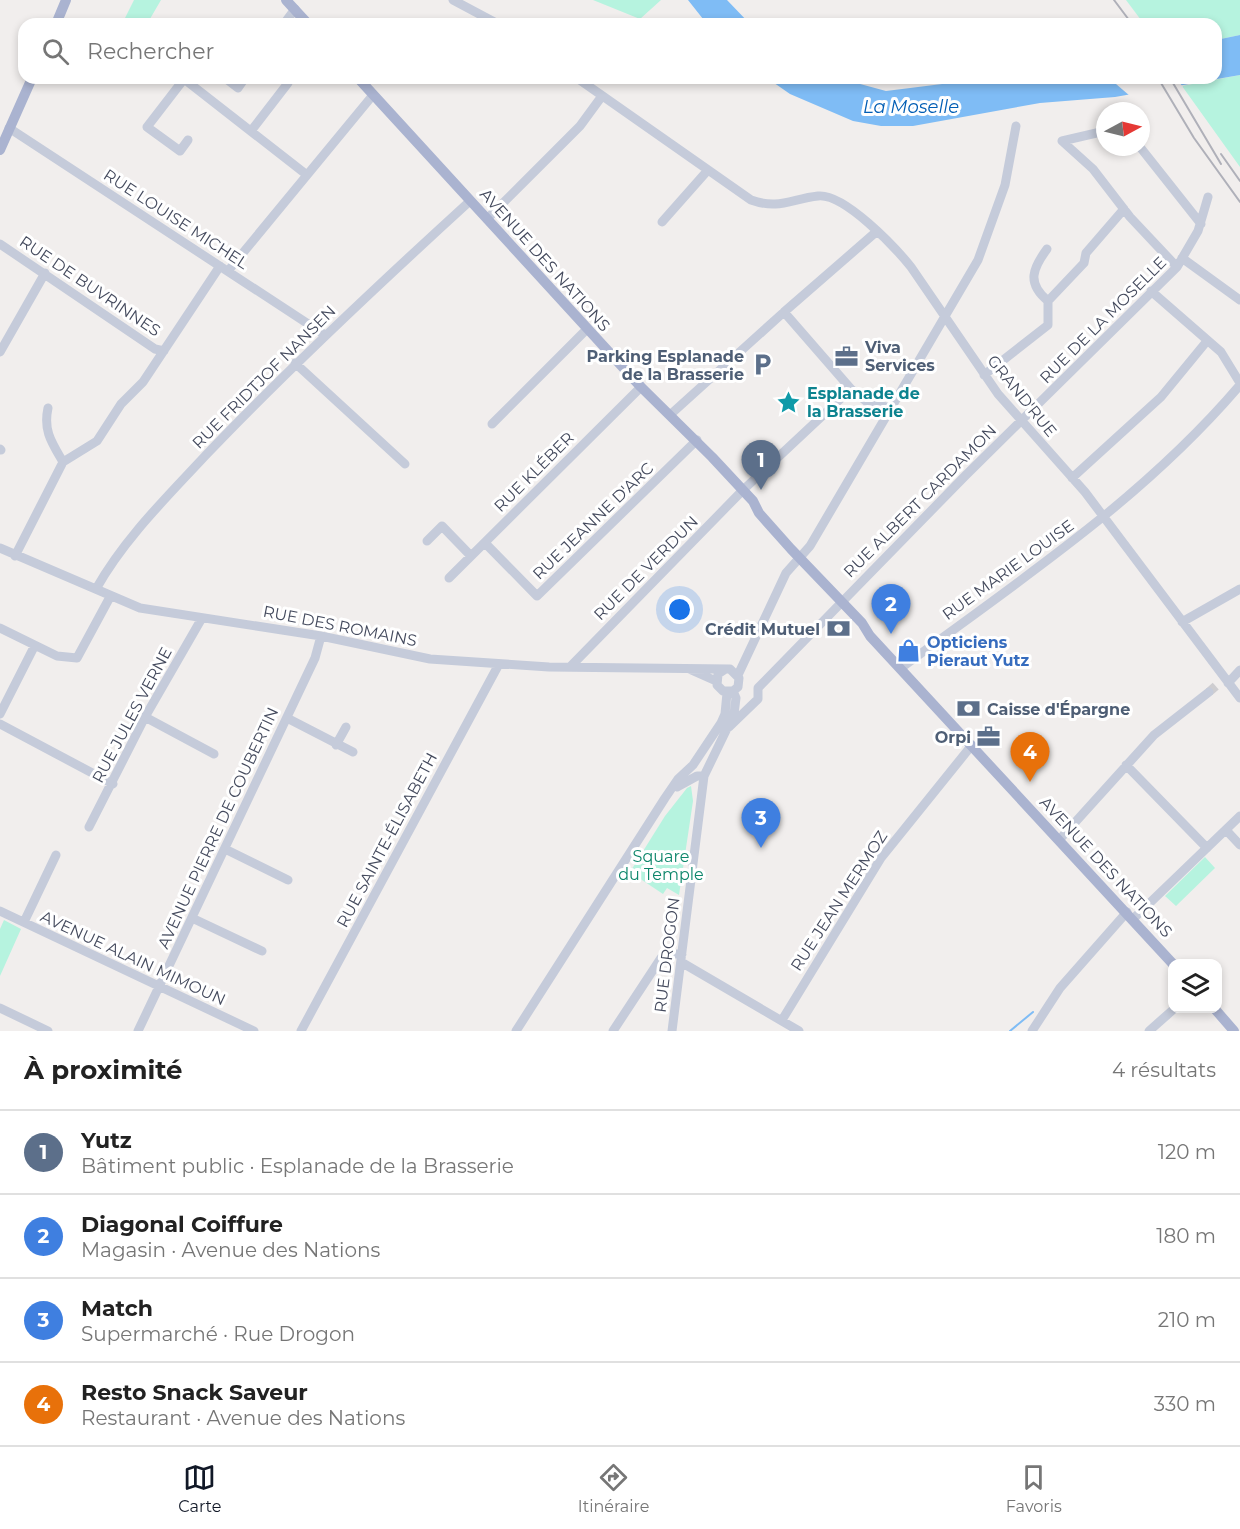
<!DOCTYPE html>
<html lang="fr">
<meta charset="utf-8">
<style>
:root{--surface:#fff;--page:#f6f6f6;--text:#222;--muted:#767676;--line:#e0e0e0;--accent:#111827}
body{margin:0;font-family:Montserrat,sans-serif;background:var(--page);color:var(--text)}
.controls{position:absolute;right:18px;bottom:18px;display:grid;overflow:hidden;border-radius:12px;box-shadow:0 3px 9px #0003}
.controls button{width:54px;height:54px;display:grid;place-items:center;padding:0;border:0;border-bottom:2px solid var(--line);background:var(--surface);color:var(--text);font:30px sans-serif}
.compass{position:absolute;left:1096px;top:102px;width:54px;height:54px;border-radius:50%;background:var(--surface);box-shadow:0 3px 9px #0003;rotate:83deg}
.you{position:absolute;left:680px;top:610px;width:21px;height:21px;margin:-15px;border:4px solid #fff;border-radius:50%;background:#1a73e8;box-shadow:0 0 0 9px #1a73e833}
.badge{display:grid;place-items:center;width:39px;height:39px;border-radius:50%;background:var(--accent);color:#fff;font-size:20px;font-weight:700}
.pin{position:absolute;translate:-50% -50px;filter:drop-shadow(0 2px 3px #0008)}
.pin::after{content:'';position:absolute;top:32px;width:21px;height:18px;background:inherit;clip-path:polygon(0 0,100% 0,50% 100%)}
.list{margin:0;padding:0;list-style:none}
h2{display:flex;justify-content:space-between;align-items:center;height:78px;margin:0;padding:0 24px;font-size:26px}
h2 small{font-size:20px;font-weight:400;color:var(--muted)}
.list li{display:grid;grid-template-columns:39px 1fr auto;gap:18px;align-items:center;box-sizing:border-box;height:84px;padding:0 24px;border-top:2px solid var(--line)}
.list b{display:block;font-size:22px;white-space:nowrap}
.list p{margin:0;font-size:20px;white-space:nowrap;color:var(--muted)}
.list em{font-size:20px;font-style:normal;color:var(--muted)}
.icon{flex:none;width:33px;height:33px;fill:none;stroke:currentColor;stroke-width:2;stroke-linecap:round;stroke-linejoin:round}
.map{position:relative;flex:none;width:1240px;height:1031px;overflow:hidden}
.search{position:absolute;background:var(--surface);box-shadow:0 3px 9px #0003;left:18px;right:18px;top:18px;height:66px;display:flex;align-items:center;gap:15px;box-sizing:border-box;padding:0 21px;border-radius:18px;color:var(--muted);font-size:22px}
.sheet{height:414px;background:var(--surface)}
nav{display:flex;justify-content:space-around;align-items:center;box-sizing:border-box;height:84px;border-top:2px solid var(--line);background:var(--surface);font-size:16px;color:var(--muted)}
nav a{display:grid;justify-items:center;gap:3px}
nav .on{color:var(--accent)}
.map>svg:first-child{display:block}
.green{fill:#b6f3df}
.water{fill:#7fbcf5}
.pier{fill:#f1eeed}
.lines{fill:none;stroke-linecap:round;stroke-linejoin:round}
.stream{stroke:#7fbcf5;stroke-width:2}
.minor-tunnel{stroke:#cecdd0;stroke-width:9;stroke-dasharray:9 4.5;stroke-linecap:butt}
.minor{stroke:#c5cbda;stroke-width:9}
.major{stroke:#aab3d0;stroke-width:10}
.rail{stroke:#afb0b9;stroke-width:2}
.labels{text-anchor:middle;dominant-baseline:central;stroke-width:6;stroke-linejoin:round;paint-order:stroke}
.street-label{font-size:16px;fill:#444a5d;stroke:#fff}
.service-label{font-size:16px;font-weight:bold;fill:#4e5e75;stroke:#fff;text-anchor:end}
.culture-label{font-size:16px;font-weight:bold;fill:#0d838f;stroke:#fff;text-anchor:start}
.shop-label{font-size:16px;font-weight:bold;fill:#366cbe;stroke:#fff;text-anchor:start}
.park-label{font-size:16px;fill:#0d866b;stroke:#fff}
.water-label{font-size:18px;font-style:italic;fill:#005db4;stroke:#fff}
</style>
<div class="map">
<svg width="1240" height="1031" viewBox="0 0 1240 1031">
<rect width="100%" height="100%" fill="#f1eeed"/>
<path class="green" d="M 134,0 L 161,0 L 147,24 L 114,24 L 125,18 Z
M 593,0 L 661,0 L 640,19 Z
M 1126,0 L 1240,0 L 1240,35 L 1216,40 L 1216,24 L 1144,24 Z
M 1240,75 L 1240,167 L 1182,86 Z
M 691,786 L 693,801 L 679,895 L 667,888 L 663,894 L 630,872 L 665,816 L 687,788 Z
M 1205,857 L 1215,868 L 1176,906 L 1165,896 Z
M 4,920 L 21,929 L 0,976 L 0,929 Z"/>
<path class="water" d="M 688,0 L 727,0 L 750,24 L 707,24 Z
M 1240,35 L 1240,75 L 1115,97 L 1040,103 L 913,126 L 881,126 L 853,121 L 790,94 L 767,78 L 838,78 L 886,91 L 990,78 L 1216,78 L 1216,40 Z"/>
<path class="pier" d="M 1109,78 L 1176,78 L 1183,87 L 1130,96 Z"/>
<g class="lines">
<path class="stream" d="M 1010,1031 L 1033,1012"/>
<path class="minor-tunnel" d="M 1209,692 L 1218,684"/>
<path class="minor" d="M 453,0 L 498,24
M 284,24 L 295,9
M 225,78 L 238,88 L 245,78
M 577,78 L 751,200 C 779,210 791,199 818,196 C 844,193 895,247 911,267 L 998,394 L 1085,492 L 1240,698
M 9,128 L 325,335
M 251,131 L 288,83
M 188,140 L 180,151 L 147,127 L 184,79 L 307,175
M 1062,141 L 1093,169 L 1130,217 L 1177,267
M 1062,141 L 1105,131
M 1140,147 L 1201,224
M 487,219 L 580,126 L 602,96
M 662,222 L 708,170
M 0,244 L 155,349 L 164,351
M 1047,249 C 1033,268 1026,283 1048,301
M 1182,258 L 1240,300
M 228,271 L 373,95
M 1151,291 L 1221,352 L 1240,383
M 784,312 L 876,232
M 0,352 L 45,273
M 295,363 L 405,464
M 984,375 L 1048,325 L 1048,301 L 1084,263 L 1086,253 L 1124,209
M 48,408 C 43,431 52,443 63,462
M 671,414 L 784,312 L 851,389 L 867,402 L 891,408
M 492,424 L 587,329
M 0,449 L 1,450
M 1072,478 L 1161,397 L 1207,341
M 427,541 L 442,526 L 471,556
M 485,543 L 537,596 L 697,440
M 0,548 L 140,608 L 321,636 L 430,659 L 549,667 L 730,669 L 739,678 L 738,687 L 733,691 L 723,691 L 717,685 L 718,674 L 724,670
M 15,556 L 63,462 L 97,441 L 121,404 L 143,382 L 220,266
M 449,578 L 641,387
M 96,589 C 124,539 166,498 205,456 C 290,367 379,284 470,201
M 1182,622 L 1240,589
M 0,628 L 57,656 L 77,658 L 110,597
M 570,667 L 743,490 L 851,389
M 901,668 C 1020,580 1143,499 1240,385
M 689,669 L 716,681
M 738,675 L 786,573 L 810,546 L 978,260 L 1005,185 L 1016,126
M 1228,683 L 1240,670
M 0,714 L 34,647
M 145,717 L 214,754
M 287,718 L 353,752
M 0,724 L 113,784
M 729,727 L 758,699 L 758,688 L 965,476 L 1177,267 L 1198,231 L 1208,197
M 336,745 L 346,727
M 1126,765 L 1207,848
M 677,787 L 697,776 L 704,776
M 89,827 L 145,717 L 202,618
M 1226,830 L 1240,845
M 1060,839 L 1154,735 L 1209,692
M 225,849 L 288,880
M 0,911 L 254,1031
M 192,918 L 262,951
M 1133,919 L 1240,816
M 24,922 L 56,855
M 681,962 L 799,1031
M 0,1008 L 48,1031
M 782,1020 L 881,858 L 972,745
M 138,1031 L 315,658 L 321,636
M 301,1031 L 499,664
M 516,1031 L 665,798 L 678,779 L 693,765 L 721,723 L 725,714 L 727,693
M 613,1031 L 661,958 L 667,954 L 682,954
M 672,1031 L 704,776 L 734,714 L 736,698 L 733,691
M 1032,1031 L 1060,988 L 1127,912
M 1149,1031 L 1175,1008"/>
<path class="major" d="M 286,0 L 308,24
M 56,24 L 66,0
M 358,78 L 641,387 L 712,457 L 753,501 L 759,513 L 791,549 L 862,623 L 870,636 L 1173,964
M 0,150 L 32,78
M 1214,1008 L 1234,1031"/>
<path class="rail" d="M 1114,0 L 1132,24
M 1158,78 L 1194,138 L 1240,202
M 1170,78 L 1221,164
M 1221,154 L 1240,181"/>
</g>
<defs>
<symbol id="office-bare" viewBox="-9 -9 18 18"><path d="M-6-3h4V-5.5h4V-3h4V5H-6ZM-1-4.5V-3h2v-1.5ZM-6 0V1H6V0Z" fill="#5c6f8a" stroke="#fff" stroke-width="2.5" paint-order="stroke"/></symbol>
<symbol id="parking-bare" viewBox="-9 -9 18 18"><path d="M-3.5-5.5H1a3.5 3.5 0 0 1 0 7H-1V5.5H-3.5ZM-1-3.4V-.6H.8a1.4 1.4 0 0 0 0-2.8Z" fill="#5c6f8a" stroke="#fff" stroke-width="2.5" paint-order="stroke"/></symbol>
<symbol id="sight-bare" viewBox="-9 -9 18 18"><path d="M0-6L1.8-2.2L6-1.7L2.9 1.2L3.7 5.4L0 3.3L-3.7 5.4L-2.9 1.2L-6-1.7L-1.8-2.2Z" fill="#0f9aa8" stroke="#fff" stroke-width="2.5" paint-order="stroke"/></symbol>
<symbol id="bank-bare" viewBox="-9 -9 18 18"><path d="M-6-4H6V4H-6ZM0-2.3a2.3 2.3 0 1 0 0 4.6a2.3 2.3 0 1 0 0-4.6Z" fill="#5c6f8a" stroke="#fff" stroke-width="2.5" paint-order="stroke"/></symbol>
<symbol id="shop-bare" viewBox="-9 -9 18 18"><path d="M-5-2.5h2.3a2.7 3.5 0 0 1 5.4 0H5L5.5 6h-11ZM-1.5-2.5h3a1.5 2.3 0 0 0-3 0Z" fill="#3f7fe0" stroke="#fff" stroke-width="2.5" paint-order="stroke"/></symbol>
</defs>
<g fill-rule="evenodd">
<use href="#office-bare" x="830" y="340" width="33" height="33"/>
<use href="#parking-bare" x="746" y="348" width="33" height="33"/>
<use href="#sight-bare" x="772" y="386" width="33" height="33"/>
<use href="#bank-bare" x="822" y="612" width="33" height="33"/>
<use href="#shop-bare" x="892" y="634" width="33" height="33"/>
<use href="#bank-bare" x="952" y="692" width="33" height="33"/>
<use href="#office-bare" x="972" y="720" width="33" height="33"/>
</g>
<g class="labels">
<g class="street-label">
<text transform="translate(176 219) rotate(33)">RUE LOUISE MICHEL</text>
<text transform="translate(545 260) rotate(48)">AVENUE DES NATIONS</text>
<text transform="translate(90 286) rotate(34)">RUE DE BUVRINNES</text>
<text transform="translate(1103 320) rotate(-45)">RUE DE LA MOSELLE</text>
<text transform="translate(264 377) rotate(-45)">RUE FRIDTJOF NANSEN</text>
<text transform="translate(1022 396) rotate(51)">GRAND'RUE</text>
<text transform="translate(534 472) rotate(-45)">RUE KLÉBER</text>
<text transform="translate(920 501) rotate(-45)">RUE ALBERT CARDAMON</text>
<text transform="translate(593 521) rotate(-44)">RUE JEANNE D'ARC</text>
<text transform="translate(646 568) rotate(-45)">RUE DE VERDUN</text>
<text transform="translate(1008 570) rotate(-36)">RUE MARIE LOUISE</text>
<text transform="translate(340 626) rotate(11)">RUE DES ROMAINS</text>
<text transform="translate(132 715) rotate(-62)">RUE JULES VERNE</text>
<text transform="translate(218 828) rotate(-65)">AVENUE PIERRE DE COUBERTIN</text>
<text transform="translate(387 840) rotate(-62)">RUE SAINTE-ÉLISABETH</text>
<text transform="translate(1106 867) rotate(47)">AVENUE DES NATIONS</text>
<text transform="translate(839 901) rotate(-57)">RUE JEAN MERMOZ</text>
<text transform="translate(667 955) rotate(-83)">RUE DROGON</text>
<text transform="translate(133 958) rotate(25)">AVENUE ALAIN MIMOUN</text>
</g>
<g class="service-label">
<text x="865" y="347" text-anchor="start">Viva<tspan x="865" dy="18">Services</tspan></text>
<text x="744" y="356">Parking Esplanade<tspan x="744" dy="18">de la Brasserie</tspan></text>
<text x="820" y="629">Crédit Mutuel</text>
<text x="987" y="709" text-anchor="start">Caisse d'Épargne</text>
<text x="971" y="737">Orpi</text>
</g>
<g class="culture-label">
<text x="807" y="393">Esplanade de<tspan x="807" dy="18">la Brasserie</tspan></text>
</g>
<g class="shop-label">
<text x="927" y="642">Opticiens<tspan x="927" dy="18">Pieraut Yutz</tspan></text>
</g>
<g class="park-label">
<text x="661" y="856">Square<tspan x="661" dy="18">du Temple</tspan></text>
</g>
<g class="water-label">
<text x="911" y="107">La Moselle</text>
</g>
</g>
</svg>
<div class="controls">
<button><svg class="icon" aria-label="layers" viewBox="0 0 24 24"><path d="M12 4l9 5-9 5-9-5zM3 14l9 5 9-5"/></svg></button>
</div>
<svg class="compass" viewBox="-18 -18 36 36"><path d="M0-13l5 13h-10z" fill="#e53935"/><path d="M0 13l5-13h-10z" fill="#767676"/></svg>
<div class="you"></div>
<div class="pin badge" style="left:761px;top:490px;background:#5c6f8a">1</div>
<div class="pin badge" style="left:891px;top:634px;background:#3f7fe0">2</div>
<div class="pin badge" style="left:761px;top:848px;background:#3f7fe0">3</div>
<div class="pin badge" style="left:1030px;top:782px;background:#e8710a">4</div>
<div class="search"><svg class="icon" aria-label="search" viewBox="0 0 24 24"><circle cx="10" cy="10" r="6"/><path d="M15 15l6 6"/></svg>Rechercher</div>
</div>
<section class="sheet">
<h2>À proximité<small>4 résultats</small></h2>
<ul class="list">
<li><span class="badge" style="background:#5c6f8a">1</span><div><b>Yutz</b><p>Bâtiment public · Esplanade de la Brasserie</p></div><em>120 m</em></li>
<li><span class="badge" style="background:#3f7fe0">2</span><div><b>Diagonal Coiffure</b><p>Magasin · Avenue des Nations</p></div><em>180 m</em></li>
<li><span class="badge" style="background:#3f7fe0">3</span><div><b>Match</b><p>Supermarché · Rue Drogon</p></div><em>210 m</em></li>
<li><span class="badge" style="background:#e8710a">4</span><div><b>Resto Snack Saveur</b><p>Restaurant · Avenue des Nations</p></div><em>330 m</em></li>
</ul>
</section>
<nav>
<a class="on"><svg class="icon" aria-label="map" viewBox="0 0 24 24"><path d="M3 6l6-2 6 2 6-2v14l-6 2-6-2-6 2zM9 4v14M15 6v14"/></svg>Carte</a>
<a><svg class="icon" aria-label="directions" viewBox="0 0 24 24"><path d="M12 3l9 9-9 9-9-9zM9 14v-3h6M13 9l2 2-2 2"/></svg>Itinéraire</a>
<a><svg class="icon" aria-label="saved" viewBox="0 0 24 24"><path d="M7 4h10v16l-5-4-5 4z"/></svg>Favoris</a>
</nav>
